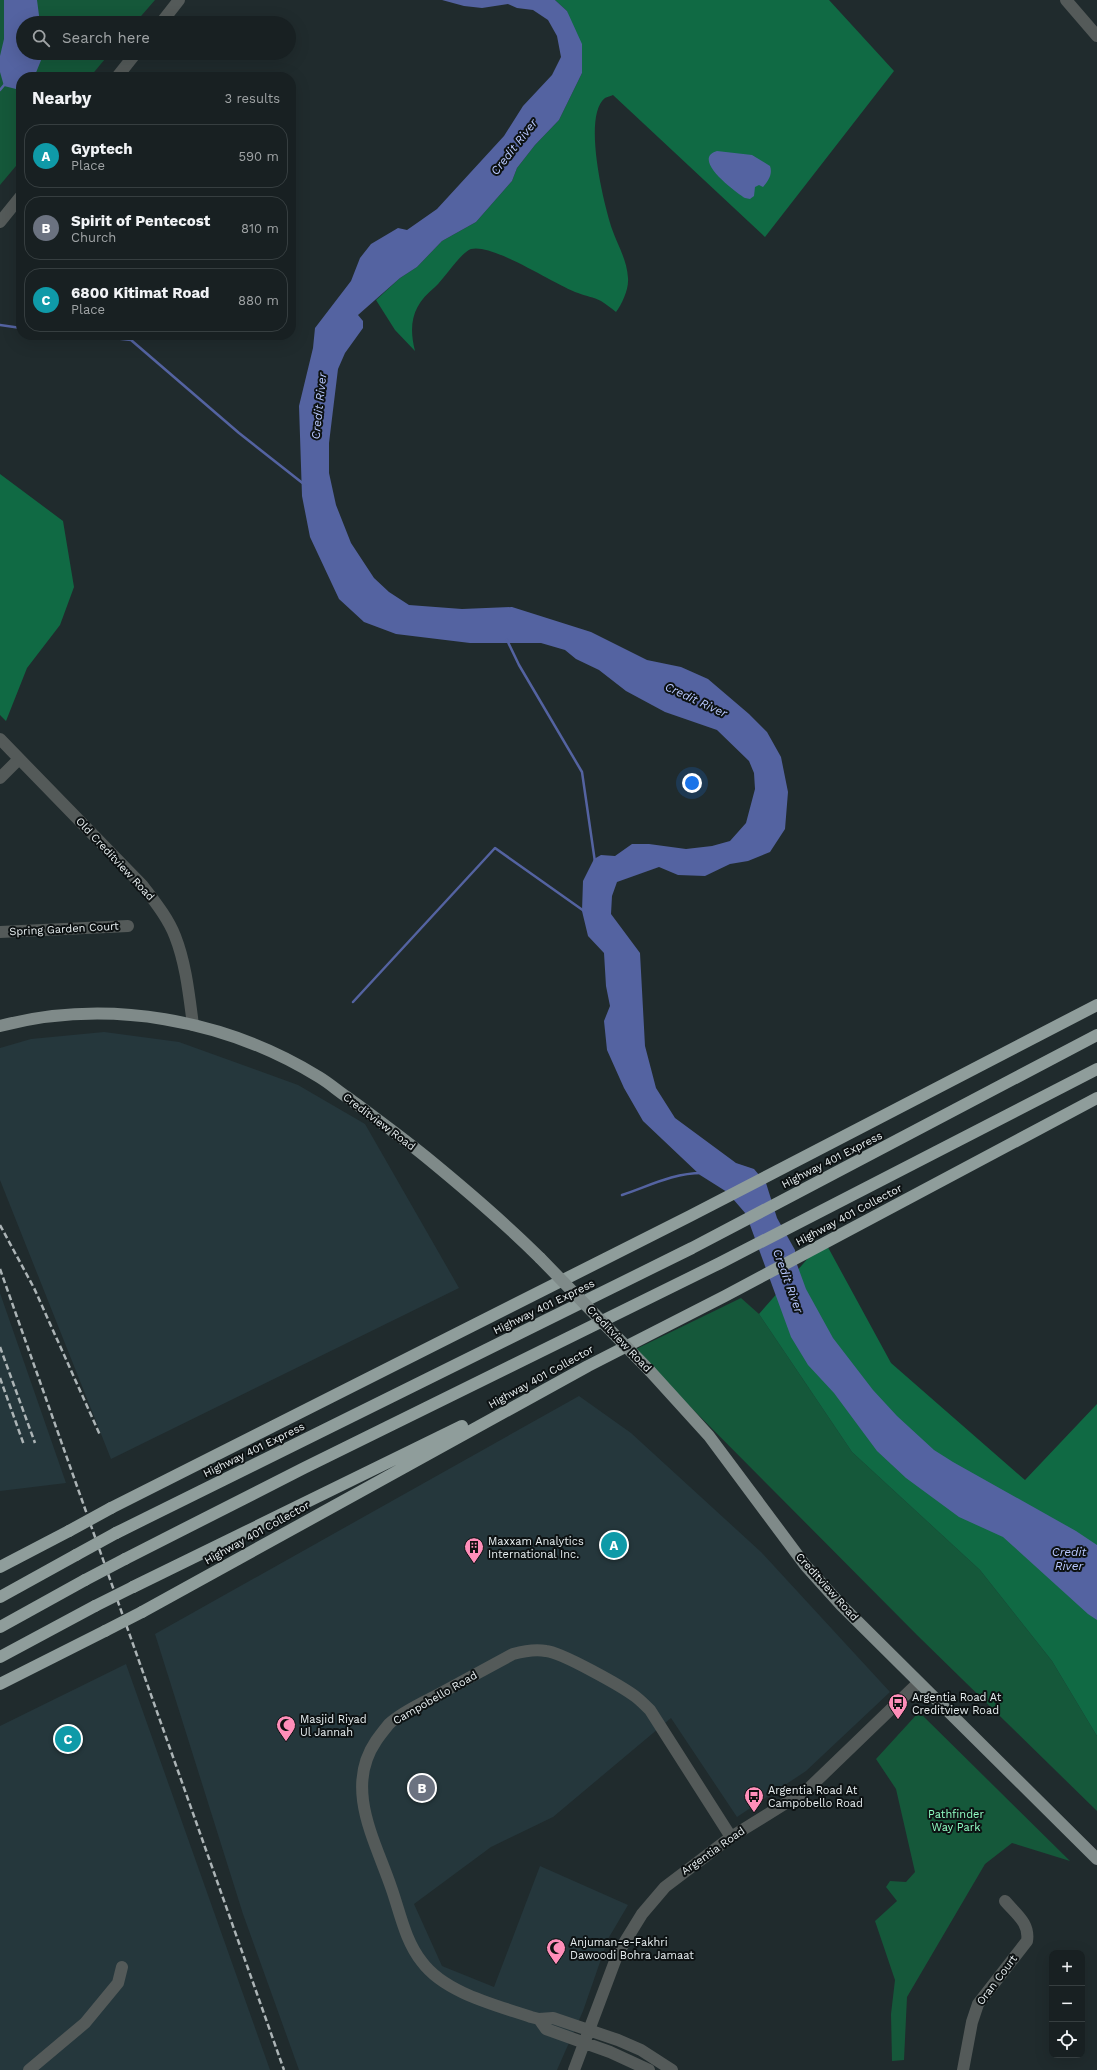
<!DOCTYPE html>
<meta charset="utf-8">
<style>
:root{--surface:#182022;--page:#21282a;--text:#f1f3f6;--muted:#9fa3a5;--line:#363e40;--accent:#1a73e8}
body{margin:0;font-family:"Work Sans",sans-serif;background:var(--page);color:var(--text)}
.controls{position:absolute;right:12px;bottom:12px;display:grid;overflow:hidden;border-radius:8px;box-shadow:0 4px 16px #0002}
.controls button{width:36px;height:36px;display:grid;place-items:center;padding:0;border:0;border-bottom:1px solid var(--line);background:var(--surface);color:var(--text);font:20px sans-serif}
.you{position:absolute;left:692px;top:783px;width:14px;height:14px;margin:-10px;border:3px solid #fff;border-radius:50%;background:#1a73e8;box-shadow:0 0 0 6px #1a73e833}
.badge{display:grid;place-items:center;width:26px;height:26px;border-radius:50%;background:var(--accent);color:#fff;font-size:13px;font-weight:700}
.pin{position:absolute;translate:-50% -50%;border:2px solid #fff;box-shadow:0 1px 4px #0006}
.list{margin:0;padding:0;list-style:none}
h2{display:flex;justify-content:space-between;align-items:center;height:52px;margin:0;padding:0 16px;font-size:17px}
h2 small{font-size:13px;font-weight:400;color:var(--muted)}
.list li{display:grid;grid-template-columns:26px 1fr auto;gap:12px;align-items:center;box-sizing:border-box;height:64px;margin:0 8px 8px;padding:0 8px;border:1px solid var(--line);border-radius:16px}
.list b{display:block;font-size:15px;white-space:nowrap}
.list p{margin:0;font-size:13px;white-space:nowrap;color:var(--muted)}
.list em{font-size:13px;font-style:normal;color:var(--muted)}
.icon{flex:none;width:22px;height:22px;fill:none;stroke:currentColor;stroke-width:2;stroke-linecap:round;stroke-linejoin:round}
.map{position:relative;flex:none;width:1097px;height:2070px;overflow:hidden}
.search{position:absolute;background:var(--surface);box-shadow:0 4px 16px #0002;left:16px;top:16px;width:280px;height:44px;display:flex;align-items:center;gap:10px;box-sizing:border-box;padding:0 14px;border-radius:22px;color:var(--muted);font-size:15px}
.panel{position:absolute;background:var(--surface);box-shadow:0 4px 16px #0002;left:16px;top:72px;width:280px;height:268px;border-radius:16px}
.map>svg:first-child{display:block}
.built{fill:#25373c}
.green{fill:#15583a}
.forest{fill:#106a44}
.water{fill:#5463a1}
.lines{fill:none;stroke-linecap:round;stroke-linejoin:round}
.stream{stroke:#5463a1;stroke-width:2.5}
.minor{stroke:#545a59;stroke-width:12}
.major{stroke:#7f8a89;stroke-width:12}
.highway{stroke:#8f9d9b;stroke-width:12}
.rail{stroke:#acb4b6;stroke-width:2.5;stroke-dasharray:6 3;stroke-linecap:butt}
.major-bridge{stroke:#7f8a89;stroke-width:12}
.highway-bridge{stroke:#8f9d9b;stroke-width:12}
.labels{text-anchor:middle;dominant-baseline:central;stroke-width:4;stroke-linejoin:round;paint-order:stroke}
.street-label{font-size:11px;fill:#e8eff1;stroke:#0d1213}
.poi-label{font-size:11px;fill:#e8eff1;stroke:#0d1213;text-anchor:start}
.park-label{font-size:11px;fill:#91fec4;stroke:#0d1213}
.water-label{font-size:12px;font-style:italic;fill:#b8c7fe;stroke:#0d1213}
</style>
<div class="map">
<svg width="1097" height="2070" viewBox="0 0 1097 2070">
<rect width="100%" height="100%" fill="#202b2d"/>
<path class="built" d="M 104,1032 L 179,1042 L 298,1085 L 365,1124 L 459,1288 L 111,1459 L 0,1180 L 0,1048 L 31,1039 Z
M 0,1293 L 66,1483 L 0,1491 Z
M 579,1396 L 631,1433 L 761,1552 L 890,1692 L 806,1771 L 737,1817 L 671,1718 L 553,1817 L 491,1847 L 414,1904 L 442,1966 L 494,1987 L 540,1866 L 628,1905 L 608,1939 L 583,2011 L 557,2070 L 299,2070 L 243,1914 L 155,1634 Z
M 126,1664 L 270,2070 L 0,2070 L 0,1726 Z"/>
<path class="green" d="M 0,0 L 155,0 L 135,23 L 23,23 L 23,53 L 110,53 L 90,77 L 21,77 L 21,160 L 0,185 Z
M 741,1298 L 759,1314 L 852,1452 L 980,1570 L 1052,1661 L 1097,1736 L 1097,1811 L 917,1635 L 634,1350 Z
M 919,1712 L 1070,1861 L 1012,1843 L 985,1864 L 907,1997 L 904,2060 L 892,2061 L 891,2014 L 895,1980 L 875,1921 L 897,1901 L 886,1887 L 890,1881 L 906,1882 L 915,1872 L 896,1789 L 876,1759 Z"/>
<path class="forest" d="M 555,0 L 829,0 L 894,71 L 765,237 L 613,95 C 611,96 607,97 605,98 C 582,116 604,205 612,229 C 618,246 627,260 628,278 C 629,289 622,304 616,312 C 611,308 606,304 601,301 C 594,297 585,296 578,293 C 555,285 493,243 471,249 C 460,253 445,278 435,287 C 413,305 408,323 415,351 L 395,330 L 376,300 L 400,278 L 417,267 L 442,241 L 476,222 L 512,181 L 517,168 L 535,145 L 559,120 L 582,73 L 567,11 Z
M 0,474 L 63,521 L 74,587 L 60,625 L 27,668 L 6,721 L 0,715 Z
M 824,1240 L 891,1363 L 1025,1480 L 1097,1404 L 1097,1736 L 1052,1661 L 980,1570 L 852,1452 L 759,1314 Z"/>
<path class="water" d="M 4,0 L 37,0 L 40,23 L 23,23 L 23,53 L 44,53 L 35,75 L 32,77 L 21,77 L 21,85 L 16,89 L 4,86 L 0,72 L 0,56 L 4,39 Z
M 442,0 L 555,0 L 567,11 L 582,44 L 582,73 L 559,120 L 535,145 L 517,168 L 512,181 L 476,222 L 442,241 L 417,267 L 400,278 L 358,315 L 363,321 L 363,328 L 345,353 L 338,369 L 329,443 L 329,473 L 336,505 L 351,543 L 374,578 L 389,592 L 409,605 L 462,609 L 512,607 L 591,632 L 647,660 L 681,667 L 708,679 L 749,714 L 767,732 L 781,757 L 788,792 L 785,829 L 770,852 L 748,861 L 730,864 L 705,876 L 678,875 L 659,867 L 617,882 L 612,896 L 611,914 L 640,953 L 645,1046 L 656,1088 L 675,1118 L 736,1163 L 754,1169 L 766,1183 L 777,1218 L 795,1250 L 795,1259 L 806,1289 L 833,1338 L 873,1390 L 897,1416 L 934,1450 L 953,1462 L 1076,1531 L 1097,1545 L 1097,1620 L 1088,1614 L 1003,1537 L 959,1517 L 906,1478 L 877,1451 L 834,1393 L 808,1365 L 791,1337 L 746,1214 L 727,1192 L 700,1175 L 643,1121 L 624,1088 L 607,1050 L 604,1021 L 610,1006 L 606,986 L 604,953 L 588,936 L 582,911 L 583,881 L 594,859 L 601,855 L 615,856 L 632,844 L 649,844 L 686,849 L 712,846 L 730,841 L 746,823 L 755,789 L 754,773 L 749,761 L 717,730 L 665,712 L 626,691 L 599,670 L 576,659 L 565,650 L 541,643 L 470,643 L 396,634 L 364,622 L 339,599 L 310,537 L 302,496 L 299,406 L 313,348 L 315,328 L 351,281 L 360,258 L 371,244 L 398,228 L 407,230 L 437,209 L 504,136 L 523,106 L 552,75 L 561,57 L 557,36 L 548,20 L 533,10 L 517,8 L 508,4 L 482,8 L 464,6 Z
M 717,151 L 752,155 L 770,166 C 773,174 768,181 763,187 L 759,185 L 755,187 L 754,196 L 750,199 L 745,198 C 737,193 690,159 717,151 Z"/>
<g class="lines">
<path class="stream" d="M 0,90 L 5,84
M 0,325 L 21,328
M 86,335 L 131,340 L 239,433 L 305,485
M 507,640 L 519,665 L 582,772 L 595,862
M 353,1002 L 495,848 L 584,911
M 622,1195 C 649,1186 673,1173 702,1173"/>
<path class="minor" d="M 1066,0 L 1097,36
M 161,23 L 179,0
M 117,77 L 136,53
M 0,222 L 21,196
M 0,739 L 143,886 C 155,902 168,918 175,936 C 186,964 189,995 193,1025
M 0,778 L 19,759
M 0,932 L 128,926
M 539,2019 L 546,2029 L 610,2052 L 649,2070
M 29,2070 L 85,2023 L 118,1983 L 122,1967
M 574,2070 L 618,1953 L 642,1914 L 665,1887 L 731,1837 L 807,1790 L 918,1683
M 672,2070 L 641,2050 L 618,2040 L 553,2018 L 539,2019 L 531,2017 C 496,2005 445,1993 422,1962 C 405,1941 400,1912 391,1887 C 375,1840 344,1788 376,1741 C 380,1735 385,1729 389,1724 C 401,1712 426,1701 441,1693 C 465,1680 489,1667 513,1654 C 524,1651 535,1649 546,1651 C 561,1652 623,1687 636,1697 C 641,1701 645,1705 650,1710 L 731,1837
M 963,2070 L 972,2022 L 978,2004 L 1027,1941 C 1030,1923 1016,1914 1005,1901"/>
<path class="major" d="M 0,1026 C 108,998 225,1019 319,1077 C 329,1083 338,1091 347,1097 C 374,1117 400,1136 426,1157 C 465,1189 504,1222 540,1258
M 650,1371 L 709,1436 L 805,1565 L 841,1605 L 1097,1859"/>
<path class="highway" d="M 111,1508 L 690,1216 L 1097,1005
M 116,1533 L 692,1248 L 1097,1035
M 125,1559 L 304,1468 L 720,1263 L 1097,1069
M 0,1567 L 69,1531
M 133,1587 L 462,1426
M 0,1597 L 76,1555
M 142,1612 L 588,1366 L 725,1296 L 1097,1098
M 0,1627 L 85,1580
M 0,1657 L 95,1606
M 0,1684 L 105,1631"/>
<path class="rail" d="M 0,1225 L 34,1288 L 100,1435
M 0,1269 L 284,2070
M 0,1347 L 35,1443
M 0,1378 L 24,1445"/>
<path class="major-bridge" d="M 540,1258 L 650,1371"/>
<path class="highway-bridge" d="M 69,1531 L 111,1508
M 76,1555 L 116,1533
M 85,1580 L 125,1559
M 95,1606 L 133,1587
M 105,1631 L 142,1612"/>
</g>
<defs>
<symbol id="building-pin" viewBox="-11 -11 22 30"><path d="M0 17L-7.5 6A9.5 9.5 0 1 1 7.5 6Z" fill="#ff8eb9" stroke="#0d1213"/><path d="M-4-6H4V6H1V3H-1V6H-4ZM-2.5-4.3h1.7v1.8h-1.7ZM.8-4.3h1.7v1.8H.8ZM-2.5-1h1.7V.8h-1.7ZM.8-1h1.7V.8H.8Z" fill="#111"/></symbol>
<symbol id="bus-pin" viewBox="-11 -11 22 30"><path d="M0 17L-7.5 6A9.5 9.5 0 1 1 7.5 6Z" fill="#ff8eb9" stroke="#0d1213"/><path d="M-5-6H5V4H4V6H2V4H-2V6H-4V4H-5ZM-3.5-4V0h7V-4ZM-3.5 1.2v1.5H-2V1.2ZM2 1.2v1.5H3.5V1.2Z" fill="#111"/></symbol>
<symbol id="mosque-pin" viewBox="-11 -11 22 30"><path d="M0 17L-7.5 6A9.5 9.5 0 1 1 7.5 6Z" fill="#ff8eb9" stroke="#0d1213"/><path d="M3.5-4.9A6 6 0 1 0 3.5 4.9A5 5 0 1 1 3.5-4.9Z" fill="#111"/></symbol>
</defs>
<g fill-rule="evenodd">
<use href="#building-pin" x="463" y="1536" width="22" height="30"/>
<use href="#bus-pin" x="887" y="1692" width="22" height="30"/>
<use href="#mosque-pin" x="275" y="1714" width="22" height="30"/>
<use href="#bus-pin" x="743" y="1785" width="22" height="30"/>
<use href="#mosque-pin" x="545" y="1937" width="22" height="30"/>
</g>
<g class="labels">
<g class="street-label">
<text transform="translate(115 859) rotate(47)">Old Creditview Road</text>
<text transform="translate(64 929) rotate(-3)">Spring Garden Court</text>
<text transform="translate(379 1122) rotate(37)">Creditview Road</text>
<text transform="translate(832 1160) rotate(-27)">Highway 401 Express</text>
<text transform="translate(849 1215) rotate(-28)">Highway 401 Collector</text>
<text transform="translate(544 1307) rotate(-26)">Highway 401 Express</text>
<text transform="translate(619 1339) rotate(46)">Creditview Road</text>
<text transform="translate(541 1377) rotate(-29)">Highway 401 Collector</text>
<text transform="translate(254 1450) rotate(-26)">Highway 401 Express</text>
<text transform="translate(257 1533) rotate(-29)">Highway 401 Collector</text>
<text transform="translate(827 1587) rotate(48)">Creditview Road</text>
<text transform="translate(435 1698) rotate(-30)">Campobello Road</text>
<text transform="translate(713 1851) rotate(-35)">Argentia Road</text>
<text transform="translate(997 1980) rotate(-53)">Oran Court</text>
</g>
<g class="poi-label">
<text x="488" y="1541">Maxxam Analytics<tspan x="488" dy="13">International Inc.</tspan></text>
<text x="912" y="1697">Argentia Road At<tspan x="912" dy="13">Creditview Road</tspan></text>
<text x="300" y="1719">Masjid Riyad<tspan x="300" dy="13">Ul Jannah</tspan></text>
<text x="768" y="1790">Argentia Road At<tspan x="768" dy="13">Campobello Road</tspan></text>
<text x="570" y="1942">Anjuman-e-Fakhri<tspan x="570" dy="13">Dawoodi Bohra Jamaat</tspan></text>
</g>
<g class="park-label">
<text x="956" y="1814">Pathfinder<tspan x="956" dy="13">Way Park</tspan></text>
</g>
<g class="water-label">
<text transform="translate(514 147) rotate(-52)">Credit River</text>
<text transform="translate(319 406) rotate(-84)">Credit River</text>
<text transform="translate(696 700) rotate(25)">Credit River</text>
<text transform="translate(788 1281) rotate(70)">Credit River</text>
<text x="1069" y="1552">Credit<tspan x="1069" dy="14">River</tspan></text>
</g>
</g>
</svg>
<div class="controls">
<button>+</button>
<button>−</button>
<button><svg class="icon" aria-label="locate" viewBox="0 0 24 24"><circle cx="12" cy="12" r="6"/><path d="M12 2v4M12 18v4M2 12h4M18 12h4"/></svg></button>
</div>
<div class="you"></div>
<div class="pin badge" style="left:614px;top:1545px;background:#0f9aa8">A</div>
<div class="pin badge" style="left:422px;top:1788px;background:#6b7280">B</div>
<div class="pin badge" style="left:68px;top:1739px;background:#0f9aa8">C</div>
<div class="search"><svg class="icon" aria-label="search" viewBox="0 0 24 24"><circle cx="10" cy="10" r="6"/><path d="M15 15l6 6"/></svg>Search here</div>
<section class="panel">
<h2>Nearby<small>3 results</small></h2>
<ul class="list">
<li><span class="badge" style="background:#0f9aa8">A</span><div><b>Gyptech</b><p>Place</p></div><em>590 m</em></li>
<li><span class="badge" style="background:#6b7280">B</span><div><b>Spirit of Pentecost</b><p>Church</p></div><em>810 m</em></li>
<li><span class="badge" style="background:#0f9aa8">C</span><div><b>6800 Kitimat Road</b><p>Place</p></div><em>880 m</em></li>
</ul>
</section>
</div>
